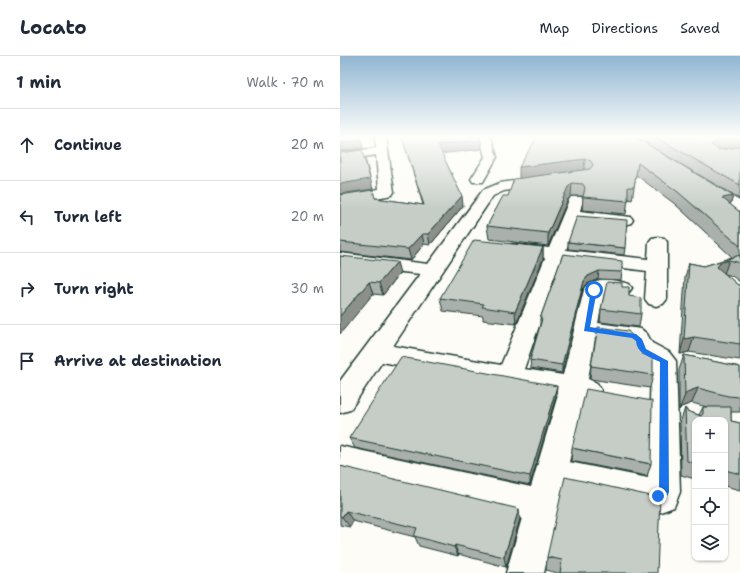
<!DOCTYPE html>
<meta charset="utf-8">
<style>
:root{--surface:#fff;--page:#f6f6f7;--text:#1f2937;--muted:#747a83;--line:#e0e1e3}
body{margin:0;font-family:"Shantell Sans",sans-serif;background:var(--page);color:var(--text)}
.controls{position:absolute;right:12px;bottom:12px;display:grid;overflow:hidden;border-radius:8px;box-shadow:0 1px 3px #0004}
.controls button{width:36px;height:36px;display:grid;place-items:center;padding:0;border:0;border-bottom:1px solid var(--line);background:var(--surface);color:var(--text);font:20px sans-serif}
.stop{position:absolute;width:12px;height:12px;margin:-9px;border:3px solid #1a73e8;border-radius:50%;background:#fff}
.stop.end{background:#1a73e8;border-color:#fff;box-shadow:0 1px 4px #0008}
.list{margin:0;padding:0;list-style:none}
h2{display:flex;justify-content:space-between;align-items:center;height:52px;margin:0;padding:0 16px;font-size:17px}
h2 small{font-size:13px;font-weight:400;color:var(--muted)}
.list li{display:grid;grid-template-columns:26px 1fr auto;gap:12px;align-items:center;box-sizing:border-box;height:72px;padding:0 16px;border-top:1px solid var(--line)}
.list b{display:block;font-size:15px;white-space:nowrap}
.list em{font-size:13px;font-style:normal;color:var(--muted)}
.icon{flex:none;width:22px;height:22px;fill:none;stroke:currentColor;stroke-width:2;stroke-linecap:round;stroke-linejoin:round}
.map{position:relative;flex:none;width:400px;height:517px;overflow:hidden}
header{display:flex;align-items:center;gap:24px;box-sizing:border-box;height:56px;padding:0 20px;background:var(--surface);border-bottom:1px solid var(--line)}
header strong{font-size:19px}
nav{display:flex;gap:22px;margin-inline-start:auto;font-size:14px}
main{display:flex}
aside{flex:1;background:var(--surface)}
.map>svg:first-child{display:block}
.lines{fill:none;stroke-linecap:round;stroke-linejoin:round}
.minor-casing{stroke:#1f3d34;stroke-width:3}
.minor{fill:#fdfcf7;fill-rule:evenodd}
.wall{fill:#aab0ab;stroke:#1f3d34}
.shaded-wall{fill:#8b908b;stroke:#1f3d34}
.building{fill:#c6cdc7;stroke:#1f3d34}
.route{fill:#1a73e8}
</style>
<header>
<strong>Locato</strong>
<nav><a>Map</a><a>Directions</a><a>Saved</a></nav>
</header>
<main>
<aside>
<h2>1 min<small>Walk · 70 m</small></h2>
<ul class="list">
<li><svg class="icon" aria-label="ahead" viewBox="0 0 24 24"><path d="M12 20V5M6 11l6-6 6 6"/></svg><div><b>Continue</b></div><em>20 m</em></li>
<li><svg class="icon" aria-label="left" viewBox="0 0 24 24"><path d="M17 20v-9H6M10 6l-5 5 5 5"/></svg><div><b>Turn left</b></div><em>20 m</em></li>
<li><svg class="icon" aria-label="right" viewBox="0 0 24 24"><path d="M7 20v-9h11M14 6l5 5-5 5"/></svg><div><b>Turn right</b></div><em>30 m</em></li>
<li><svg class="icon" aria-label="arrive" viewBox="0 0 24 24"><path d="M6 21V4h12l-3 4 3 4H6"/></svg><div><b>Arrive at destination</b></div></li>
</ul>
</aside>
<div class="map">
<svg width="400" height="517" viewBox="0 0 400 517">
<rect width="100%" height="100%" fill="#fdfcf7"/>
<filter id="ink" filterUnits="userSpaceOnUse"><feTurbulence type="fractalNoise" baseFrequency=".025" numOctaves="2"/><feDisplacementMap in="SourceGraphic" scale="8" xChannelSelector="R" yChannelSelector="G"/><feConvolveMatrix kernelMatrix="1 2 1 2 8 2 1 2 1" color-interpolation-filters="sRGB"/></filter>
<g filter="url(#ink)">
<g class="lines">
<defs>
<path id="minor" d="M 35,81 L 46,81 L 54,136 L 52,139 L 47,140 L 0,148 L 0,140 L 39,133 L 36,99 L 0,105 L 0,97 L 36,92 Z
M 140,81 L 151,81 L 157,101 L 143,126 L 133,126 L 131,123 L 145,101 Z
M 201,121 L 206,122 L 208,125 L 206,128 L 164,135 L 153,140 L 53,290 L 161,309 L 205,202 L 167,197 L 164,193 L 167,189 L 173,188 L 209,192 L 229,144 L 231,141 L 241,141 L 243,144 L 240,155 L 291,161 L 293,164 L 291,167 L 285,169 L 236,164 L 226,194 L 308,203 L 309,186 L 312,182 L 318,181 L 324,182 L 327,186 L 327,243 L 323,248 L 316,250 L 309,248 L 305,243 L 307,215 L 222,204 L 184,313 L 223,319 L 244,234 C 254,219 274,224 289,228 L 292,232 L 289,236 L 282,238 L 264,237 L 258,267 L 301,273 L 307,278 L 312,287 L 329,296 L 336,305 L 340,436 L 334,451 L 318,457 L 223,435 L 204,517 L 166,517 L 182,462 L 0,418 L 0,390 L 191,431 L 218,339 L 42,306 L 10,354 L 0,357 L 0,325 L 80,218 L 0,209 L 0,197 L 88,208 L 143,134 L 160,127 ZM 255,282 L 286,286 L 297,301 L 311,308 L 308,422 L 229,406 L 244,344 L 248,345 L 257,341 L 261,334 L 257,327 L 248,323 Z
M 366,127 L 400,145 L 400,157 L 395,155 L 361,134 L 359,131 L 361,128 Z"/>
</defs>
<use href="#minor" class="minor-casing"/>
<use href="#minor" class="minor"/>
</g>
<path class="wall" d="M 62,81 L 140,81 L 141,93 L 102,97 L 123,150 L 90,189 L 84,188 L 71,204 L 0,196 L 0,139 L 35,142 L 83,149 L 64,87 Z
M 295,81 L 393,140 L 390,149 L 400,156 L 400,226 L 392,220 L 385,218 L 398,229 L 400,229 L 400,304 L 349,296 L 340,298 L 345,221 L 349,207 L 364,210 L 392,201 L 335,148 L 296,119 L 292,144 L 288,143 L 286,158 L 242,154 L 243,141 L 242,140 L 231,140 L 228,143 L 208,190 L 149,183 L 147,170 L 168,140 L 179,122 Z
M 295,81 L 400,81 L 400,91 L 379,93 L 400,91 L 400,143 Z
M 228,186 L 285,192 L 284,199 L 228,193 Z
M 203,191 L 203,203 L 176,268 L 143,264 L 143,260 L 103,255 L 100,242 Z
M 223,198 L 282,216 L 281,224 L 258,223 L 247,228 L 243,233 L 222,317 L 191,312 L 190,304 L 200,270 L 200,263 Z
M 0,200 L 60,217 L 43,239 L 33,238 Z
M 282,231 L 289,240 L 301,258 L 299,271 L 260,266 L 261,253 Z
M 302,298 L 313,319 L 310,332 L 250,323 L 251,310 Z
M 344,299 L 400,311 L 400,356 L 391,356 L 391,365 L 400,367 L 400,434 L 385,430 L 385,364 L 355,364 L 355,423 L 341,419 L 340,367 L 345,352 L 347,355 L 359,359 L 363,351 L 367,351 L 352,347 L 341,351 L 339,354 L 339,314 Z
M 216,340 L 190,429 L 15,392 L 9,382 Z
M 232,392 L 311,408 L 307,420 L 231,405 Z
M 0,410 L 180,463 L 166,511 L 118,498 L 118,500 L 79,490 L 75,481 L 13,465 L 10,471 L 0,469 Z
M 207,501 L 317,517 L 217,517 L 206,514 Z"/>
<path class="shaded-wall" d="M 20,81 L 22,85 L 23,92 L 0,95 L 0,87 Z
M 400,81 L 400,91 L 376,94 L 371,89 L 379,83 Z
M 141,84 L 141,93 L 100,98 L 98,89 Z
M 25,102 L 33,133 L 0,138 L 0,128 Z
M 245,103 L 244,115 L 179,123 L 179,111 Z
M 232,127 L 231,140 L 228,143 L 208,190 L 208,177 L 228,131 Z
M 122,140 L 123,150 L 90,189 L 88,178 Z
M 393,140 L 389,153 L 382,142 Z
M 82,178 L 84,188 L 71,204 L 68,193 Z
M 203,191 L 203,203 L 176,268 L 175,256 Z
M 389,204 L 384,218 L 377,211 L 381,206 Z
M 57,206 L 60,217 L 43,239 L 39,227 Z
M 259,215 L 258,223 L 247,228 L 243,233 L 222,317 L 222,309 L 244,225 L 248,220 Z
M 29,226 L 33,238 L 0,278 L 0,260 Z
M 354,281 L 349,296 L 340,298 L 344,283 Z
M 217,330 L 216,340 L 190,429 L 190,420 Z
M 358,332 L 352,347 L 341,351 L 339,354 L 345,339 L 347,336 Z
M 179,453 L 180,463 L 166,511 L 164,501 Z
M 6,455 L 13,465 L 10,471 L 2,461 Z
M 115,489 L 118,498 L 118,500 L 114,491 Z"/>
<path class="building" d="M 0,81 L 20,81 L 21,84 L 0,87 Z
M 62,81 L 140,81 L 141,84 L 98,89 L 122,140 L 88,178 L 82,178 L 68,193 L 0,186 L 0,139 L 33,134 L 35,142 L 84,149 Z
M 197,81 L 295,81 L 393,140 L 382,142 L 400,156 L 400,190 L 338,136 L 298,107 L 294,131 L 288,131 L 288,145 L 243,141 L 245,132 L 243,128 L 232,127 L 228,131 L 208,177 L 147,170 L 163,140 L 168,140 L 174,123 L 250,113 L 253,109 L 251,105 L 245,103 L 179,111 Z
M 315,81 L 400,81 L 379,83 L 371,89 L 379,94 L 400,91 L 400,129 Z
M 22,94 L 30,123 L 0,128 L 0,97 Z
M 237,160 L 287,164 L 285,192 L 228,186 Z
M 134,184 L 203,191 L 175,256 L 142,251 L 144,248 L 100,242 Z
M 223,198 L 282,205 L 282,216 L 259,215 L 248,220 L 244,225 L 222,309 L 190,304 L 202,263 L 200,263 Z
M 400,199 L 400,208 L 397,206 L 389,204 L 381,206 L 377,211 L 398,229 L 400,229 L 400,288 L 354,281 L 344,283 L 349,207 L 364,210 Z
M 0,200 L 57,206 L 39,227 L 29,226 L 0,260 Z
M 267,226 L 282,227 L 282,231 L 289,231 L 289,240 L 301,242 L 301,258 L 261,253 Z
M 258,271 L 288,275 L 302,291 L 302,298 L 313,300 L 313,319 L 251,310 Z
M 344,299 L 400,311 L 400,341 L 388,340 L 358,332 L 347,336 L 345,339 Z
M 61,301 L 217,330 L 190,420 L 9,382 Z
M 246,333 L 312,345 L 311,408 L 232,392 Z
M 363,351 L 391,351 L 391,365 L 400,367 L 400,418 L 385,414 L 385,364 L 355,364 L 355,407 L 347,405 L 345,352 L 347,355 L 361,360 L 363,358 Z
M 0,410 L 179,453 L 164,501 L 115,489 L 114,491 L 74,480 L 77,472 L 6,455 L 2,461 L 0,460 Z
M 225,421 L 320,442 L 317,517 L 220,517 L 222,504 L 207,501 Z"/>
</g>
<linearGradient id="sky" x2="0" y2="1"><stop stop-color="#91b6d2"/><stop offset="0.53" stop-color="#fefefb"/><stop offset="1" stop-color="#fefefb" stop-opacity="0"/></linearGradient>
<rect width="400" height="153" fill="url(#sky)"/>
<path class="route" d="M 254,233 L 257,234 L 250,271 L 296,278 L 302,283 L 306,293 L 328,305 L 329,436 L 326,443 C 322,445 319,446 314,444 L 313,440 L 314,437 L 319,435 L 320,306 C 310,301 297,298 296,285 L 292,282 L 244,275 L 251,234 Z"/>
</svg>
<div class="controls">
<button>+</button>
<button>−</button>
<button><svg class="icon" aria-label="locate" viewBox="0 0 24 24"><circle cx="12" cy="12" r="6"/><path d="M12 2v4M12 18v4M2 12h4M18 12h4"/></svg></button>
<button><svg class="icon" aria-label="layers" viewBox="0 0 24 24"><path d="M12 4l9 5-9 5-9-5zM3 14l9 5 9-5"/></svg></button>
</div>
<div class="stop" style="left:254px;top:234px"></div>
<div class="stop end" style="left:318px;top:440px"></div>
</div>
</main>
